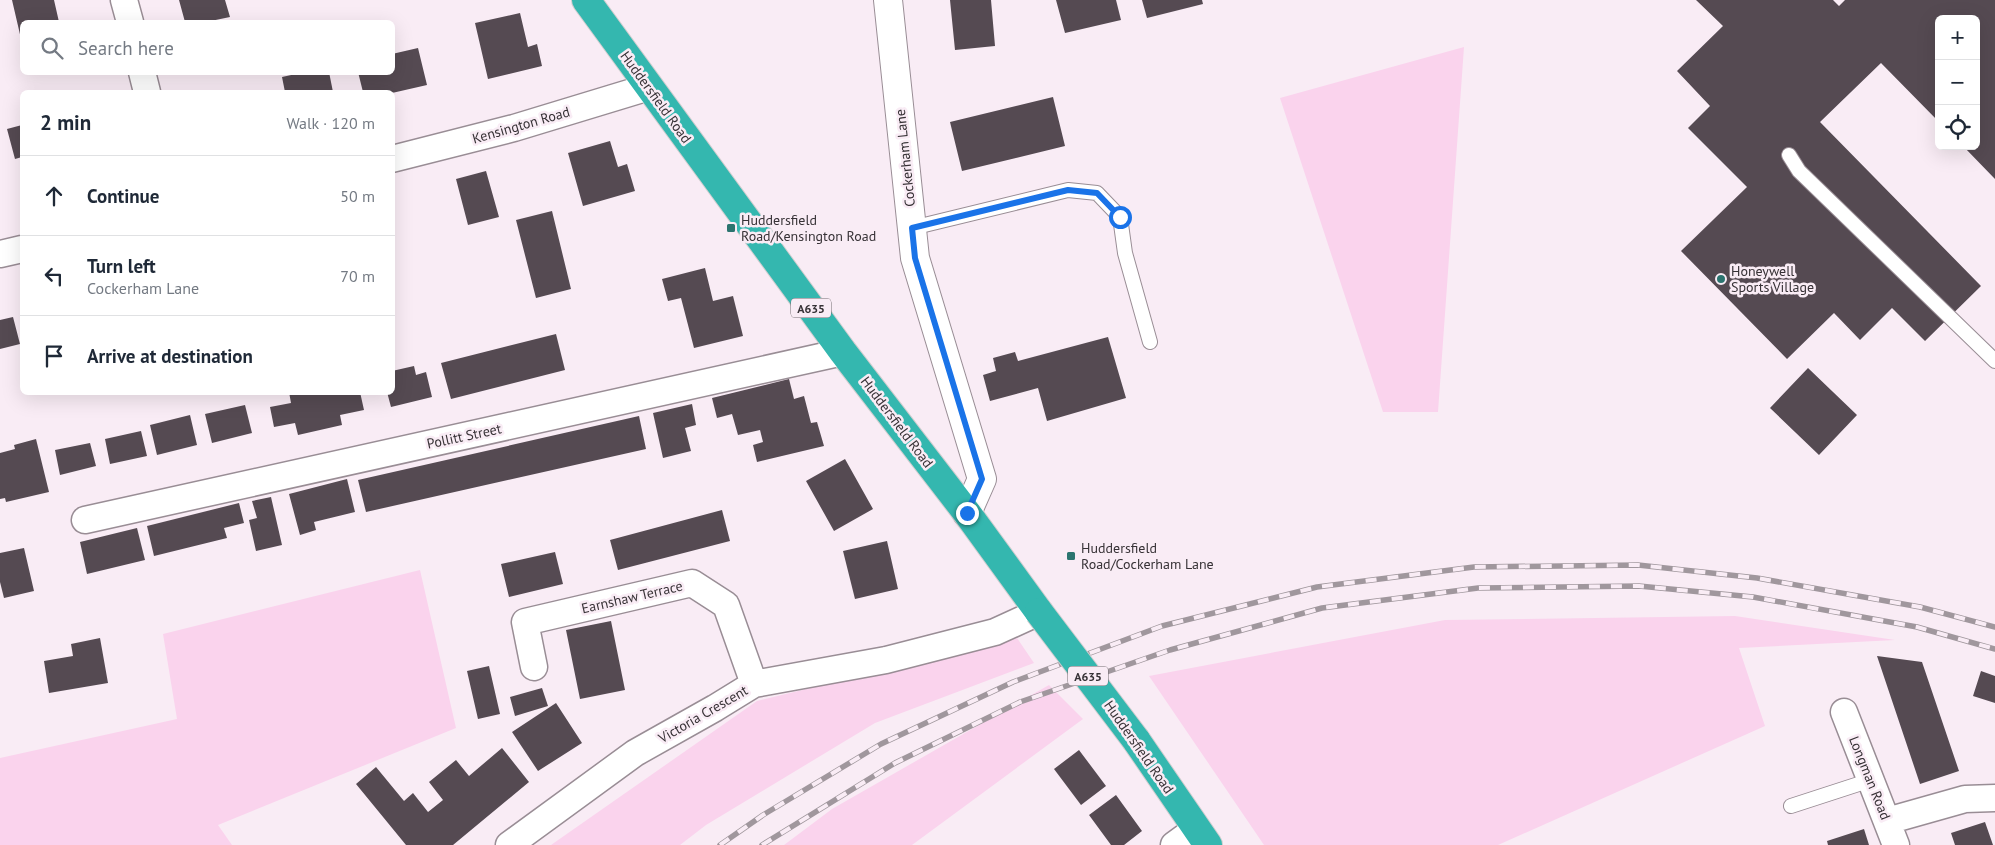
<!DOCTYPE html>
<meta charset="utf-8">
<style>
:root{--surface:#fff;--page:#f2f2f3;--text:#1f2937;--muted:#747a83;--line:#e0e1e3}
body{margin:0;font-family:"PT Sans",sans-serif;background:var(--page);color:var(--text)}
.controls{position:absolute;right:15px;top:15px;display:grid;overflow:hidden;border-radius:8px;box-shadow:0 5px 20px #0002}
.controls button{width:45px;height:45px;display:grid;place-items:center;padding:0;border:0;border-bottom:1px solid var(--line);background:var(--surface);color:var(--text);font:25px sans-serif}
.stop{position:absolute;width:15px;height:15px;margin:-11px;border:4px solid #1a73e8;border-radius:50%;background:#fff}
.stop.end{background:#1a73e8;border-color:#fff;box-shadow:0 1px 5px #0008}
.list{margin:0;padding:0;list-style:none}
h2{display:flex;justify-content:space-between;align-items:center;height:65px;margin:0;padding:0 20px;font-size:21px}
h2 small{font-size:16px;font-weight:400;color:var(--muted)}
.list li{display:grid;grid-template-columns:32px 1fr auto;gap:15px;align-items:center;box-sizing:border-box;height:80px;padding:0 20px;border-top:1px solid var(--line)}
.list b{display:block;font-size:19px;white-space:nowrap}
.list p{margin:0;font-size:16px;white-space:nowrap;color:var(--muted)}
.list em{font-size:16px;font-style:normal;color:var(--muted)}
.icon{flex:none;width:28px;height:28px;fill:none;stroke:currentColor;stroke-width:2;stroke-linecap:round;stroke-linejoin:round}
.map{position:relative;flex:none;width:1995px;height:845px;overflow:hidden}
.search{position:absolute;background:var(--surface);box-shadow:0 5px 20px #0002;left:20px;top:20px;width:375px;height:55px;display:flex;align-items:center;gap:12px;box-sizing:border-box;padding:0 18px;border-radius:8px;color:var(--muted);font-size:19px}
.panel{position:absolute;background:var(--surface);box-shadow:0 5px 20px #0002;left:20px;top:90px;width:375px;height:305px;border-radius:8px}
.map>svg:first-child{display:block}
.green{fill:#fad3ed}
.building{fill:#554a52}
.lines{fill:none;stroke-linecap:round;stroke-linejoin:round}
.lane-casing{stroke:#998d95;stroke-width:16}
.street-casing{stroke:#998d95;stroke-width:29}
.secondary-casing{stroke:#998d95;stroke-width:30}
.highway-casing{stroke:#cfcecf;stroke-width:30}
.lane{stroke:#fff;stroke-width:14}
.street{stroke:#fff;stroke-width:26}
.secondary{stroke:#fff;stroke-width:28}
.highway{stroke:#34b7af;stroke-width:28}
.rail-casing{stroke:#a0979d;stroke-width:5.5}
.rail{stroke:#f9ecf5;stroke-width:4;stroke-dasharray:11;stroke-linecap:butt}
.highway-bridge-casing{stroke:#cfcecf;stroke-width:30;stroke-linecap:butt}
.highway-bridge{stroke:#34b7af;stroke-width:28}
.route{stroke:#1a73e8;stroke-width:6}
.poi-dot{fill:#2b746f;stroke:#f9ecf5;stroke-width:2}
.labels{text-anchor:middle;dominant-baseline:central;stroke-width:5;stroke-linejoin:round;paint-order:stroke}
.shield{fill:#f9ecf5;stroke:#716a6f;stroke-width:1}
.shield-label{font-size:12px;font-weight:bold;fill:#373236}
.street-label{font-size:14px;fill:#373236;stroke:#f9ecf5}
.poi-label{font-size:14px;fill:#373236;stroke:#f9ecf5;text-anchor:start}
</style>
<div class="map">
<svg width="1995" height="845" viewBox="0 0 1995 845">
<rect width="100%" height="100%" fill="#f9ecf5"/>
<path class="green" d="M 1464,47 L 1438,412 L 1383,412 L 1280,98 Z
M 420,570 L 456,728 L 218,825 L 232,845 L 0,845 L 0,758 L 177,719 L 163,634 Z
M 1735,616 L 1895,640 L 1739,648 L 1765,726 L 1498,845 L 1264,845 L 1149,676 L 1445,620 Z
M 1017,638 L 1034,663 L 875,723 L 706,825 L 680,845 L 551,845 L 757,701 Z
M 1049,685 L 1083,719 L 912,845 L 784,845 L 832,809 Z"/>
<path class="building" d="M 12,0 L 54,0 L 59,22 L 22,22 L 22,43 Z
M 179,0 L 225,0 L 230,17 L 206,22 L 185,22 Z
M 950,0 L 991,0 L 995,46 L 955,50 Z
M 1056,0 L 1116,0 L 1121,20 L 1065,33 Z
M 1142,0 L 1202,0 L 1203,4 L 1147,18 Z
M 1696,0 L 1833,0 L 1839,6 L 1845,0 L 1995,0 L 1995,179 L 1963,146 L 1976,146 L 1976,19 L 1939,19 L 1939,122 L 1881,63 L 1820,122 L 1981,286 L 1925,341 L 1892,308 L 1860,340 L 1834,313 L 1787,359 L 1681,251 L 1747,187 L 1688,128 L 1710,106 L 1677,71 L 1723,26 Z
M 520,13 L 528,47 L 537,44 L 542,66 L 488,79 L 475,23 Z
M 418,48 L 427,85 L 392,93 L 363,92 L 358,72 L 392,72 L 392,54 Z
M 305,72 L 329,72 L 333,92 L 285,92 L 282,77 Z
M 1053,97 L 1065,146 L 962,171 L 950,122 Z
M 22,125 L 22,157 L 15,159 L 7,129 Z
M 610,141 L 618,167 L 627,164 L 635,191 L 583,206 L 568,153 Z
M 486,171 L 499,217 L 468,225 L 456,179 Z
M 552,211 L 571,289 L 536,298 L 516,220 Z
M 705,268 L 713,301 L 733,296 L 743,336 L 694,348 L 681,298 L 668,301 L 662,279 Z
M 13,317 L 20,344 L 0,349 L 0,320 Z
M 556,334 L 565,370 L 451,399 L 441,363 Z
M 1108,337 L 1126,398 L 1047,421 L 1038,388 L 990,401 L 983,375 L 996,371 L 993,358 L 1015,352 L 1018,361 Z
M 414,366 L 416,375 L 426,372 L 432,397 L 391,407 L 387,392 L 392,392 L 392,371 Z
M 1808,368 L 1857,415 L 1819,455 L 1770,408 Z
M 789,379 L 794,399 L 804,396 L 811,423 L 817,422 L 824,446 L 757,462 L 753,445 L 763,442 L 760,430 L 738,435 L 732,414 L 717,418 L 712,398 Z
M 289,392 L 360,392 L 364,410 L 340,415 L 342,425 L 298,435 L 295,423 L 274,427 L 270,407 L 291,403 Z
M 692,404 L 696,425 L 685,428 L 691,451 L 663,458 L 653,413 Z
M 245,405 L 252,433 L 212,443 L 205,414 Z
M 190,415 L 197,445 L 157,455 L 150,425 Z
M 639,416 L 646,449 L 366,512 L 358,480 Z
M 141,431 L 147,456 L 110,464 L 105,439 Z
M 36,439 L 49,492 L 6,502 L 5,498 L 0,499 L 0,453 L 15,449 L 14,445 Z
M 90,443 L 96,466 L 60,475 L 55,450 Z
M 845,459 L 873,509 L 834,531 L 806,481 Z
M 347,479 L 355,512 L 314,522 L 316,530 L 300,535 L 289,494 Z
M 271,497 L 282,545 L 256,551 L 249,520 L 257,518 L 252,501 Z
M 239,503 L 244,523 L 224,528 L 227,538 L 154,556 L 147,526 Z
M 722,510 L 730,541 L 618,570 L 610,540 Z
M 137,528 L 145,560 L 87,574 L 80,542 Z
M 887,541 L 898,589 L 855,599 L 843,551 Z
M 24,548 L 34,591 L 4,598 L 0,582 L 0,553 Z
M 555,552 L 563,584 L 509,597 L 501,564 Z
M 611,621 L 625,690 L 580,699 L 566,630 Z
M 100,638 L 108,683 L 49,693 L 44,661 L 73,656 L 71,644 Z
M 1877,656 L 1922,662 L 1959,771 L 1920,784 Z
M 489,666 L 500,714 L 478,719 L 467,671 Z
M 1981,671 L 1995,676 L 1995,703 L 1973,696 Z
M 542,688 L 548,706 L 515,716 L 510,697 Z
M 556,703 L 582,743 L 538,771 L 512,732 Z
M 502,748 L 529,782 L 453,845 L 406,845 L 356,784 L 376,767 L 404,801 L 413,793 L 428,812 L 443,800 L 429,782 L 456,760 L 469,776 Z
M 1079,750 L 1106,786 L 1081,805 L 1054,769 Z
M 1116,795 L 1142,831 L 1124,845 L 1111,845 L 1089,815 Z
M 1985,822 L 1993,845 L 1955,845 L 1951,833 Z
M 1864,829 L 1869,845 L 1828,845 L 1827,841 Z"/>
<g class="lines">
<defs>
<path id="lane" d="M 1789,155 L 1799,171 L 1995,361
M 912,228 L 1068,190 L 1097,193 L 1120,217 L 1125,253 L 1150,342
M 1791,806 L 1871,780"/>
<path id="street" d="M 124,0 L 130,22
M 142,72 L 147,92
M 392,159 L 514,128 L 649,87
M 0,254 L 22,249
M 85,520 L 843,352
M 534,667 L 525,622 L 692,583 L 726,605 L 754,684
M 1844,712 L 1896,845
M 1887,821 L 1965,799 L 1995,798
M 509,845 L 635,753 L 715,708 L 754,684 L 886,660 L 995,632 L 1039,612
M 1174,845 L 1196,829"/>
<path id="secondary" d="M 888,0 L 915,258 L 982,479 L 967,513"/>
<path id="highway" d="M 586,0 L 843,352 L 967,513 L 1039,612
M 1136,740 L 1208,845"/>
</defs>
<use href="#lane" class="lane-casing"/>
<use href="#street" class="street-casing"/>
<use href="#secondary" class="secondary-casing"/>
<use href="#highway" class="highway-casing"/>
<use href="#lane" class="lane"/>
<use href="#street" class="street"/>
<use href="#secondary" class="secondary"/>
<use href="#highway" class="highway"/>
<defs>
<path id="rail" d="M 720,845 L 763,815 L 881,744 L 1013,682 L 1162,626 L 1317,587 L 1474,567 L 1638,565 L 1757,578 L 1920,607 L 1995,627
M 762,845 L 895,763 L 1020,702 L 1170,650 L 1322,608 L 1478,588 L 1639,586 L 1753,597 L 1917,627 L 1995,649"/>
</defs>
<use href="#rail" class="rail-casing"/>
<use href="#rail" class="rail"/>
<defs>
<path id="highway-bridge" d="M 1039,612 L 1136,740"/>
</defs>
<use href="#highway-bridge" class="highway-bridge-casing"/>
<use href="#highway-bridge" class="highway-bridge"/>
</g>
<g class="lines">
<path class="route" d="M 967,513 L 982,479 L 915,258 L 912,228 L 1068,190 L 1097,193 L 1120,217"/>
</g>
<g class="poi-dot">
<rect x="726" y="223" width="10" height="10" rx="2.5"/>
<circle cx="1721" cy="279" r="5"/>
<rect x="1066" y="551" width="10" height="10" rx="2.5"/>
</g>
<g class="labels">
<g class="shield">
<rect x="791" y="298.5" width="40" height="19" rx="4"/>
<rect x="1068" y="666.5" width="40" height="19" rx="4"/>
</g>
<g class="shield-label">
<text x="811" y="308">A635</text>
<text x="1088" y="676">A635</text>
</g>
<g class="street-label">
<text transform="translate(656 97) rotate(54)">Huddersfield Road</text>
<text transform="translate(521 125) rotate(-16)">Kensington Road</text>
<text transform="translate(905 158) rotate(-96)">Cockerham Lane</text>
<text transform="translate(897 422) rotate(53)">Huddersfield Road</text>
<text transform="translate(464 436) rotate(-12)">Pollitt Street</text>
<text transform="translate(632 597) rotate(-13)">Earnshaw Terrace</text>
<text transform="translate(703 714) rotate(-30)">Victoria Crescent</text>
<text transform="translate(1139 747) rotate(55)">Huddersfield Road</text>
<text transform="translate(1870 778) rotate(68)">Longman Road</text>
</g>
<g class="poi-label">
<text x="741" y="220">Huddersfield<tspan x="741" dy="16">Road/Kensington Road</tspan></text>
<text x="1731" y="271">Honeywell<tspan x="1731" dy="16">Sports Village</tspan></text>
<text x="1081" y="548">Huddersfield<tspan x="1081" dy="16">Road/Cockerham Lane</tspan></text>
</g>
</g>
</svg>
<div class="controls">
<button>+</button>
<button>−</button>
<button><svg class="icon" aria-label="locate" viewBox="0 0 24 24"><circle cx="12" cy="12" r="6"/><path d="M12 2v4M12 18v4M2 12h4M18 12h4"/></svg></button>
</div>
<div class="stop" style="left:1120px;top:217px"></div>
<div class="stop end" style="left:967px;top:513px"></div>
<div class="search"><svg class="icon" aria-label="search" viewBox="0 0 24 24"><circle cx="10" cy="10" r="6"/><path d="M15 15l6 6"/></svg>Search here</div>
<section class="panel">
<h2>2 min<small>Walk · 120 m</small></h2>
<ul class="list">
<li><svg class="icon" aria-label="ahead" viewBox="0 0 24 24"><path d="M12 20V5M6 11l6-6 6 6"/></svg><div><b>Continue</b></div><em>50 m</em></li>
<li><svg class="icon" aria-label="left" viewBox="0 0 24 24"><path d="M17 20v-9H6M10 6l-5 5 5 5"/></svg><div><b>Turn left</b><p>Cockerham Lane</p></div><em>70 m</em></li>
<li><svg class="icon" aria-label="arrive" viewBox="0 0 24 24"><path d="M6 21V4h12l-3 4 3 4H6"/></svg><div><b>Arrive at destination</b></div></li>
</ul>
</section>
</div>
